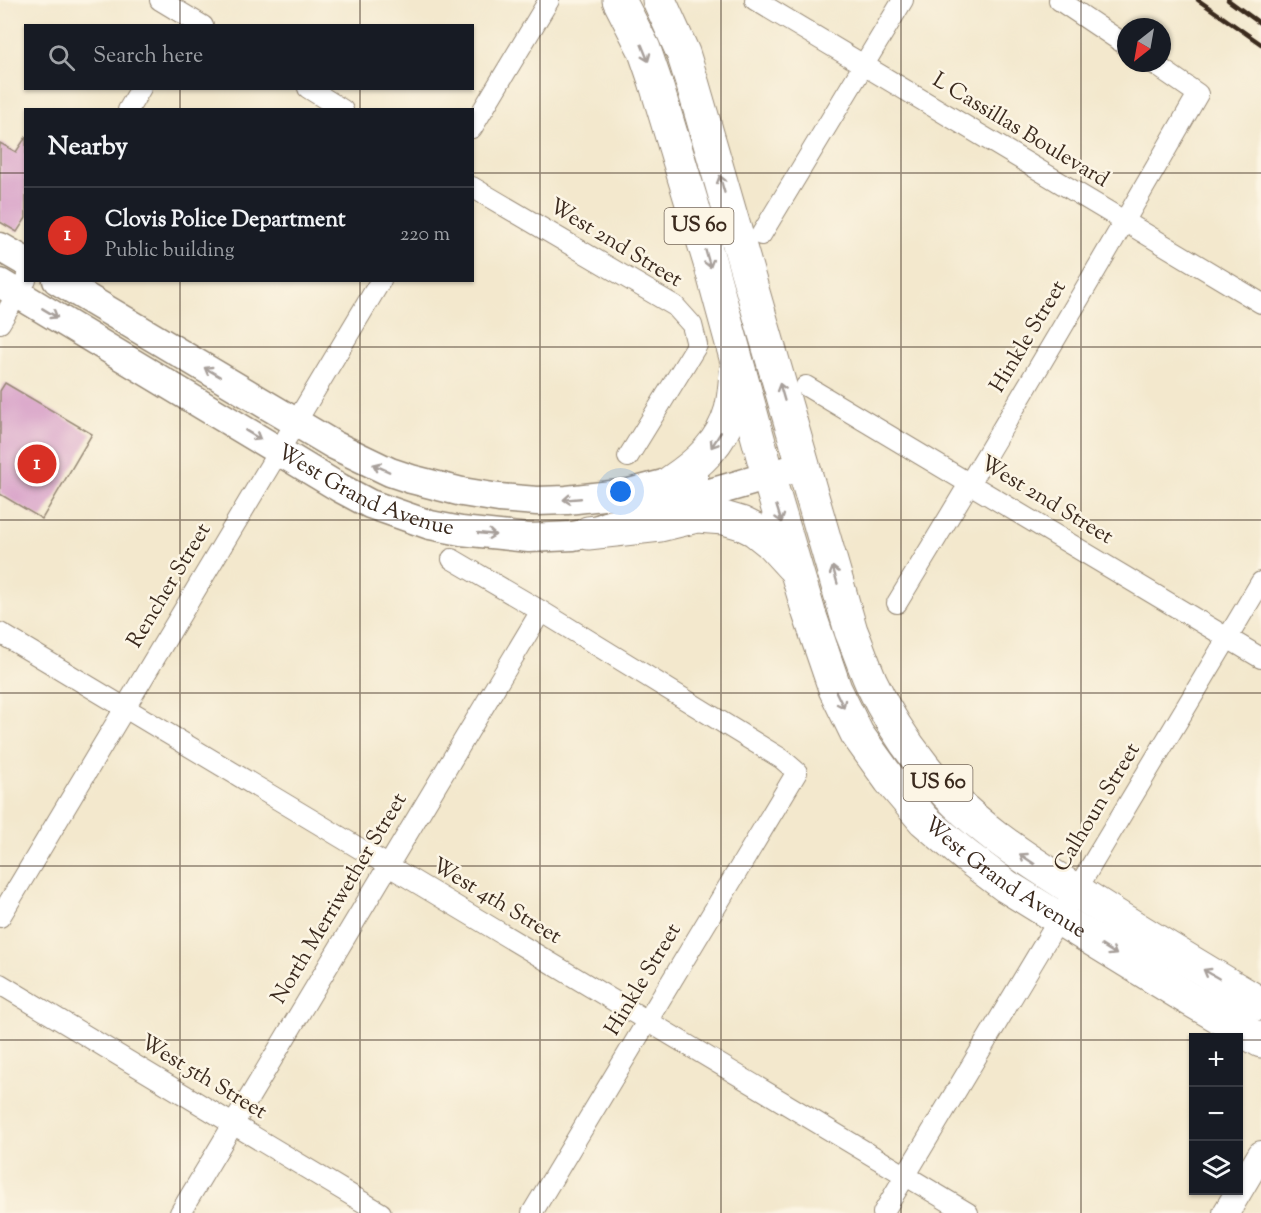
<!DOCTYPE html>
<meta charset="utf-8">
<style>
:root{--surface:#171b24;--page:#242831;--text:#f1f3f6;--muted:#9ea1a6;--line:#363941;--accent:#d93025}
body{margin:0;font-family:"Sorts Mill Goudy",serif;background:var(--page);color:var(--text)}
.controls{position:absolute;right:18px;bottom:18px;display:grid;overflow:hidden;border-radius:0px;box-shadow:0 2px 4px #0004}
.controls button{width:54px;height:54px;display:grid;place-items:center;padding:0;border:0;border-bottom:2px solid var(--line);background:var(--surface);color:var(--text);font:30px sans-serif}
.compass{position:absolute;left:1117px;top:18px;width:54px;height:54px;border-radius:50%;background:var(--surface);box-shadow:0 2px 4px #0004;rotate:211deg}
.you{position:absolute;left:621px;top:492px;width:21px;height:21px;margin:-15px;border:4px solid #fff;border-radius:50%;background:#1a73e8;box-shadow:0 0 0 9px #1a73e833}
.badge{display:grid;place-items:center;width:39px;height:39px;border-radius:50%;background:var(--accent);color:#fff;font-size:20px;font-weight:700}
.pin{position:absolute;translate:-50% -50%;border:3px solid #fff;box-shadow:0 2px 6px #0006}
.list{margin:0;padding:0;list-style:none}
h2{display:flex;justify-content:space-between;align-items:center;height:78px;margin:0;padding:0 24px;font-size:26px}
h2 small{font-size:20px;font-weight:400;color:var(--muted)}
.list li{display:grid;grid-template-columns:39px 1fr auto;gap:18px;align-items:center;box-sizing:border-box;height:96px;padding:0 24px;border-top:2px solid var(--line)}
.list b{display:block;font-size:22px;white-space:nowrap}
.list p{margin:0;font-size:20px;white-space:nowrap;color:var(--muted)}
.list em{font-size:20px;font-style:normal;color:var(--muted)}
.icon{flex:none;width:33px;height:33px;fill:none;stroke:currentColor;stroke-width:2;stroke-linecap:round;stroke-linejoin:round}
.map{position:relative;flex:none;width:1261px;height:1213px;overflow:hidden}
.search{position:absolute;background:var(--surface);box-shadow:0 2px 4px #0004;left:24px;top:24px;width:450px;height:66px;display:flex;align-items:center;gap:15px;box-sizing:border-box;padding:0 21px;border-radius:0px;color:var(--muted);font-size:22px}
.panel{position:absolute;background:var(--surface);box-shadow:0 2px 4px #0004;left:24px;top:108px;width:450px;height:174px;border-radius:0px}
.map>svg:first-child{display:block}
.building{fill:#d396c5}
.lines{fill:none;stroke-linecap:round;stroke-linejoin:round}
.minor-casing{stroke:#978976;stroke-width:22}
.tertiary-casing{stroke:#978976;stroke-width:28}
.secondary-casing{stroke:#978976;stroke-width:31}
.trunk-casing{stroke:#978976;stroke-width:35}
.minor{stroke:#fff;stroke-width:20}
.tertiary{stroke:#fff;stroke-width:26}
.secondary{stroke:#fff;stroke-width:28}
.trunk{stroke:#fff;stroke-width:33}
.rail{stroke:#3b2a1e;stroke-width:4.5}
.oneway{stroke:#a79f9a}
.grid{fill:none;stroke:#3b2a1e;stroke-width:1.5;stroke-opacity:0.55}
.labels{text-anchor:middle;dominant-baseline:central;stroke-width:5;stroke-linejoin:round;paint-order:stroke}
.shield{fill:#fcf5e5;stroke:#75675a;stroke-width:1.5}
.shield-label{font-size:21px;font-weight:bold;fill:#3b2a1e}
.street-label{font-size:22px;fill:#3b2a1e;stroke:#fcf5e5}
</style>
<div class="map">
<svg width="1261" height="1213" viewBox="0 0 1261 1213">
<rect width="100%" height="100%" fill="#fcf5e5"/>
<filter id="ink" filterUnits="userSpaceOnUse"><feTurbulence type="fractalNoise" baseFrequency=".0167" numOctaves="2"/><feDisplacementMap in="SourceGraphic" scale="12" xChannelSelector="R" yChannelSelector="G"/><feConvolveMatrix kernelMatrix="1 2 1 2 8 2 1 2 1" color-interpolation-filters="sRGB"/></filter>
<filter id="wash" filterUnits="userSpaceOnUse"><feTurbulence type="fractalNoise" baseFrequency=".008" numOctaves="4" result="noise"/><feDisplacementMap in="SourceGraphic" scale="24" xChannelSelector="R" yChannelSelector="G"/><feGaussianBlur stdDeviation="1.35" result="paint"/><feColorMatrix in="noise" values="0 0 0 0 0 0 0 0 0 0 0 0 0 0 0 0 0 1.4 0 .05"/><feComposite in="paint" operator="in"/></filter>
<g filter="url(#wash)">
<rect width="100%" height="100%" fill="#f3e8cd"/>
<g id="blocks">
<path class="building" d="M 26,137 L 26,218 L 17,232 L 0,222 L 0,143 L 16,152 Z
M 5,383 L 92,434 L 42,519 L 0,494 L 0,391 Z"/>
</g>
</g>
<g filter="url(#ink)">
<use href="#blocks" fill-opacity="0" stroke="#978976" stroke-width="1.5"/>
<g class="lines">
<defs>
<path id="minor" d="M 160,0 L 203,26
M 755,0 L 1261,303
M 1059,0 L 1126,45
M 308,88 L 343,110
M 128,110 L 141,88
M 472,128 L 549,0
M 472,187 L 675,306 L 692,325 L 697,345 L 628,457
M 761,235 L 903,0
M 0,323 L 26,280
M 806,386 L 1261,658
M 452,559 L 541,611 L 782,759 L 797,772 L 532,1213
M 897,603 C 1000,434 1100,265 1198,94 L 1153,63
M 0,633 L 968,1213
M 0,917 L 381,280
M 0,984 L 381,1213
M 180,1213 L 541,611
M 883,1213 L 1261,582"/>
<path id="tertiary" d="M 1226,1213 L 1261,1154"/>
<g id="secondary">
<path d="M 0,247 L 26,262"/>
<path d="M 57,280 L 334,445 L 390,472 L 411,479 L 462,492 L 499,498 L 537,501 L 567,500 L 629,493 L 694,476"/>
<path id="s1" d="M 0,283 L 340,488 L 370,504 L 430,525 L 461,531 L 529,538 L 573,536 L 588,533 L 622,520 L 655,509 L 803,466"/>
</g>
<g id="trunk">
<path id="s2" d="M 619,0 L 644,49 L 655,81 L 710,263 L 768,475 L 809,613 L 835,689 L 857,734 L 890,780 L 924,820 L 966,856 L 1006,886 L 1186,997 L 1261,1041"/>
<path d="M 659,0 L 683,53 L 693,85 L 851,631 C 858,648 864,666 871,682 C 885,712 903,741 924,767 C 967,823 1027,860 1086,897 C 1144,934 1202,969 1261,1004"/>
<path d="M 671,482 C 698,464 722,443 731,410 C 734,398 735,384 736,372"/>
<path d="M 588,533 L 660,525 L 697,516 L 724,518 L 741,523 L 755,530 L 770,542 L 792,566"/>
</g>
</defs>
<use href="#minor" class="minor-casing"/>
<use href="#tertiary" class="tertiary-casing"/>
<use href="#secondary" class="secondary-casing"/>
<use href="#trunk" class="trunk-casing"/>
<use href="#minor" class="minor"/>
<use href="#tertiary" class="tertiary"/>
<use href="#secondary" class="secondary"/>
<use href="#trunk" class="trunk"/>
<path class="rail" d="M 1198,0 L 1261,44
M 1228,0 L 1261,24"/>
</g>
<defs><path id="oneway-shaft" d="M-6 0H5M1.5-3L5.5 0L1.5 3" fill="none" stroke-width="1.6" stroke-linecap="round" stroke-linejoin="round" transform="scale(1.5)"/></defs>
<g class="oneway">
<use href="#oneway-shaft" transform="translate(645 53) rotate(68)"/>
<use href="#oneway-shaft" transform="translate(722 184) rotate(-106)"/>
<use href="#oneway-shaft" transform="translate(708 259) rotate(74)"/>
<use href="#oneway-shaft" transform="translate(50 313) rotate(31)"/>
<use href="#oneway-shaft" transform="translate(212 372) rotate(-150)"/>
<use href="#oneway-shaft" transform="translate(782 392) rotate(-106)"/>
<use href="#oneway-shaft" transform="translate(253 435) rotate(31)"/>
<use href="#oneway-shaft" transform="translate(716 440) rotate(122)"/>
<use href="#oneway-shaft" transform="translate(381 468) rotate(-156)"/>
<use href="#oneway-shaft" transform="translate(572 499) rotate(175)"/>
<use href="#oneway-shaft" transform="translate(779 514) rotate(73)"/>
<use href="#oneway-shaft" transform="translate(487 534) rotate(6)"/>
<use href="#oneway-shaft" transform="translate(835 575) rotate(-106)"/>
<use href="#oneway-shaft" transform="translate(840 700) rotate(64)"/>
<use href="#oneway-shaft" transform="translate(1027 859) rotate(-146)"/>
<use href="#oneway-shaft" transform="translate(1109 950) rotate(32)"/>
<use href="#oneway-shaft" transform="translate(1211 974) rotate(-150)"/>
</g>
</g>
<path class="grid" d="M 180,0 L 180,26M 360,0 L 360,26M 540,0 L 540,1213M 721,0 L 721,1213M 901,0 L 901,1213M 1081,0 L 1081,1213M 180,88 L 180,110M 360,88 L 360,110M 0,173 L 26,173M 472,173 L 1261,173M 180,280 L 180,1213M 360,280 L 360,1213M 0,347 L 1261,347M 0,520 L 1261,520M 0,693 L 1261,693M 0,866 L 1261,866M 0,1040 L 1194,1040M 1238,1040 L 1261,1040"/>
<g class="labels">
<g class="shield">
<rect x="664.5" y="208" width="69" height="36" rx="4.5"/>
<rect x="903.5" y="765" width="69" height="36" rx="4.5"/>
</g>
<g class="shield-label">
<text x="699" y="226">US 60</text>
<text x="938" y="783">US 60</text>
</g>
<g class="street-label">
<text transform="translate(1020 131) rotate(31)">L Cassillas Boulevard</text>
<text transform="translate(615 244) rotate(31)">West 2nd Street</text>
<text transform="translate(1029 337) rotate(-59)">Hinkle Street</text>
<text stroke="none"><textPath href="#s1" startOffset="422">West Grand Avenue</textPath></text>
<text transform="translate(1046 501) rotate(31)">West 2nd Street</text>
<text transform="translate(170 586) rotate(-59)">Rencher Street</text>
<text transform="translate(1098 808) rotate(-59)">Calhoun Street</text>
<text stroke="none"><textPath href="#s2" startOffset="982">West Grand Avenue</textPath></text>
<text transform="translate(340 899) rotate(-59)">North Merriwether Street</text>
<text transform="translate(496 902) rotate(31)">West 4th Street</text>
<text transform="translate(644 980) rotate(-59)">Hinkle Street</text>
<text transform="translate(203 1078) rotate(31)">West 5th Street</text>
</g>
</g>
</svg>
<div class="controls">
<button>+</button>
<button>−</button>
<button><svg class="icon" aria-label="layers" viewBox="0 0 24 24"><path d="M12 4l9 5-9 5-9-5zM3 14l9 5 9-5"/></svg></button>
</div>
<svg class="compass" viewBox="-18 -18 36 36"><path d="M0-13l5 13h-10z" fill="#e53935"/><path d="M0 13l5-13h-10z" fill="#9ea1a6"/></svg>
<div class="you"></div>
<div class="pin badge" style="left:37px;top:464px">1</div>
<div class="search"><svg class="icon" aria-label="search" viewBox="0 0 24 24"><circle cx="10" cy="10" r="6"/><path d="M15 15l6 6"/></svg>Search here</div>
<section class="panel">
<h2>Nearby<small></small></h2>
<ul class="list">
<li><span class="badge">1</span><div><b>Clovis Police Department</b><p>Public building</p></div><em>220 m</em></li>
</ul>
</section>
</div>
